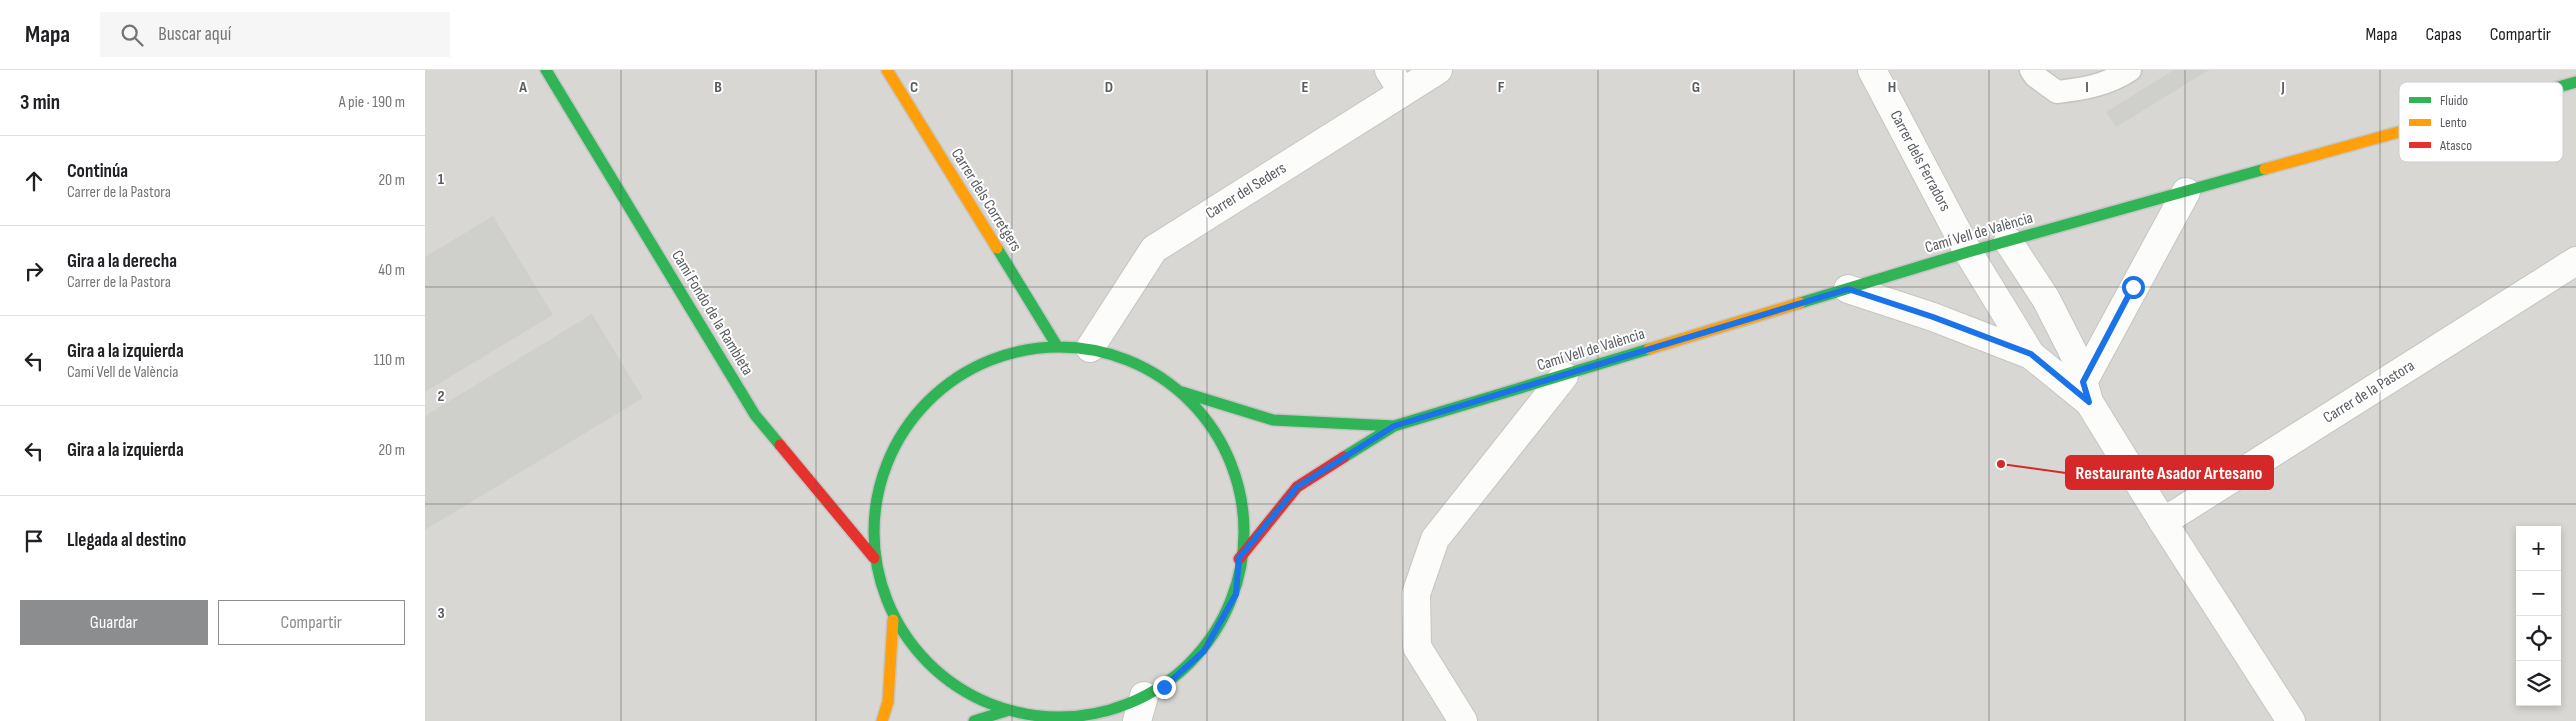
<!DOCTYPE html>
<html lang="es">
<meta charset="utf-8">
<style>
:root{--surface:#fff;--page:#f6f6f6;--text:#202124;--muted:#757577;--line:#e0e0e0;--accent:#8b8d8e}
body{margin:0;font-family:"Sofia Sans Condensed",sans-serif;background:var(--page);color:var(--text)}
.controls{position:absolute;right:15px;bottom:15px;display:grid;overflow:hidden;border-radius:0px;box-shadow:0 2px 8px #0003}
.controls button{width:45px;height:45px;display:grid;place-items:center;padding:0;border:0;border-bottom:1px solid var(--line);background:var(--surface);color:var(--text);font:25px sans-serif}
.stop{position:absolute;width:15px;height:15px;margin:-11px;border:4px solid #1a73e8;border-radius:50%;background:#fff}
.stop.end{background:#1a73e8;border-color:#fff;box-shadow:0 1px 5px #0008}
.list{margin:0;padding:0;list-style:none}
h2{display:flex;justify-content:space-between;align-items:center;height:65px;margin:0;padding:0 20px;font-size:21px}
h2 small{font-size:16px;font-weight:400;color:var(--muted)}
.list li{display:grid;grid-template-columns:32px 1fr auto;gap:15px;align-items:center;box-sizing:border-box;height:90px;padding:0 20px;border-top:1px solid var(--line)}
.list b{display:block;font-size:19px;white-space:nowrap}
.list p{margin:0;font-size:16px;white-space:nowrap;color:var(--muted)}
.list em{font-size:16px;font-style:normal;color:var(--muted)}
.actions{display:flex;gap:10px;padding:15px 20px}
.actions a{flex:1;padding:11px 0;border:1px solid var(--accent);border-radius:0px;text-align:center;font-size:18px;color:var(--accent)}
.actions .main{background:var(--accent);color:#fff}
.icon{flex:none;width:28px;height:28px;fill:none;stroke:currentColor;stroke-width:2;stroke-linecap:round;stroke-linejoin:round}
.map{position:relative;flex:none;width:2151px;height:651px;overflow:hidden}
header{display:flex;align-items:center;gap:30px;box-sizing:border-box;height:70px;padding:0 25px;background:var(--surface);border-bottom:1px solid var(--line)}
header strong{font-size:24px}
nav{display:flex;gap:28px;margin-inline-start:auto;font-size:18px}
.search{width:350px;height:45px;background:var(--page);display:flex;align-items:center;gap:12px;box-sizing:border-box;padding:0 18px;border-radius:0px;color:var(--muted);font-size:19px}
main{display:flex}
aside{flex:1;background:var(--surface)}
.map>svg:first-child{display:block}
.industrial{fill:#d8d7d3;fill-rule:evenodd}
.building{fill:#cfcfcc}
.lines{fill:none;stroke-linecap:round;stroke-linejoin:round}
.lane-casing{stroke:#c5c5c4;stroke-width:25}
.street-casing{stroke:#c5c5c4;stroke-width:30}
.fast-casing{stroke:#c5c6c4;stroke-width:14}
.slow-casing{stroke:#c5c6c4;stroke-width:14}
.jam-casing{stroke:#c5c6c4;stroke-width:14}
.lane{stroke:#fcfcfb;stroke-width:22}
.street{stroke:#fcfcfb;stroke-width:28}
.fast{stroke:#30b455;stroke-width:11}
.slow{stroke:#ff9f0a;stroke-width:11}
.jam{stroke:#e5322d;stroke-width:11}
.route{stroke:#1a73e8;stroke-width:6}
.grid{fill:none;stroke:#595c61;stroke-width:1;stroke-opacity:0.55}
.labels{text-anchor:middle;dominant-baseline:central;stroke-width:4;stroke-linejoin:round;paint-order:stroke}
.street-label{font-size:16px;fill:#595c61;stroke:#fff}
.key{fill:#fff;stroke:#cdced0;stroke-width:1}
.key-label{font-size:14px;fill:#595c61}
.grid-label{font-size:16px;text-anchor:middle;font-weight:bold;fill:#595c61;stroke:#fff;stroke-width:4;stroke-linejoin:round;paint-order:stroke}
.leader{fill:none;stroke:#d62828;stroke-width:2}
.callout-dot{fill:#d62828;stroke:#fff;stroke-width:2}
.callout{fill:#d62828;stroke:#d62828;stroke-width:2}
.callout-label{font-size:18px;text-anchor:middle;font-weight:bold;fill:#fff}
</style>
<header>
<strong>Mapa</strong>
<div class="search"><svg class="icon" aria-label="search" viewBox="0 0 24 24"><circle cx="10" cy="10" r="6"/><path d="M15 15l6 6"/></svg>Buscar aquí</div>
<nav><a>Mapa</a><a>Capas</a><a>Compartir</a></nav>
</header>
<main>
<aside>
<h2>3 min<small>A pie · 190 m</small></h2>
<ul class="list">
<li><svg class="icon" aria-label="ahead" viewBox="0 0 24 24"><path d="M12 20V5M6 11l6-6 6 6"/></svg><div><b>Continúa</b><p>Carrer de la Pastora</p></div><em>20 m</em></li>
<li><svg class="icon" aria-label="right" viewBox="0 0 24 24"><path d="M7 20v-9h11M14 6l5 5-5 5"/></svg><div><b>Gira a la derecha</b><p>Carrer de la Pastora</p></div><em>40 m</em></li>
<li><svg class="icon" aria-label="left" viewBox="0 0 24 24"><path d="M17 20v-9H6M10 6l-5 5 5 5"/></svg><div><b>Gira a la izquierda</b><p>Camí Vell de València</p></div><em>110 m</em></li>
<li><svg class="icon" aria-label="left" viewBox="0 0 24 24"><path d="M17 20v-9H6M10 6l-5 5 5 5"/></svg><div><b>Gira a la izquierda</b></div><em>20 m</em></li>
<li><svg class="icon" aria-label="arrive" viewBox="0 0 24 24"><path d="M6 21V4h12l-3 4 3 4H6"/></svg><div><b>Llegada al destino</b></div></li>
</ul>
<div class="actions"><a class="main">Guardar</a><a>Compartir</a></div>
</aside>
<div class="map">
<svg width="2151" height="651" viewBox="0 0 2151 651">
<rect width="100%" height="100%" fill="#e8e8e3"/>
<path class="industrial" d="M 0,0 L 2151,0 L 2151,651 L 0,651 ZM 2095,460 L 2132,460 L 2132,632 L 2095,632 Z"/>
<path class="building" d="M 1749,0 L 1784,0 L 1691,57 L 1681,42 Z
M 68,146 L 128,245 L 0,322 L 0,187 Z
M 167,244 L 218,328 L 0,460 L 0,346 Z"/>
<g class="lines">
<defs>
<path id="lane" d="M 1606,0 L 1610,6 L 1632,22 C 1659,19 1682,15 1705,0"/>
<path id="street" d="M 964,0 L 977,21
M 1447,0 L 1543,182 L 1606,285 L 1664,332
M 1583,171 L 1621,229 L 1653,292 L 1664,332 L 1738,452 L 1866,651
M 1423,219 L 1508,247 L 1606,285
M 665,278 L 729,179 L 1013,0
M 1658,312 L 1761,122
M 1738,452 L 2151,191
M 712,651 L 719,626
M 1038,651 L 992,577 L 991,524 L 1010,469 L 1139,306"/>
<path id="fast" d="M 121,0 L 330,345 L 355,375
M 1988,58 L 2151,12
M 572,178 L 632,276
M 1375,233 L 1543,182 L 1840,99
M449 462a185 185 0 1 1 370 0a185 185 0 1 1-370 0Z
M 757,322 L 848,350 L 969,356
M 919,387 L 969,356 L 1224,279
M 549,651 L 581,641"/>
<path id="slow" d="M 462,0 L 572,178
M 1840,99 L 1988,58
M 1224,279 L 1375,233
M 457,651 L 463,632 L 468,550"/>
<path id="jam" d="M 355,375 L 449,488
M 814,489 L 872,417 L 919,387"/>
</defs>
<use href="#lane" class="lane-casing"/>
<use href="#street" class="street-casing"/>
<use href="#fast" class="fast-casing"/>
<use href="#slow" class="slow-casing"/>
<use href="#jam" class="jam-casing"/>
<use href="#lane" class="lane"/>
<use href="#street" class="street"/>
<use href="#fast" class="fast"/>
<use href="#slow" class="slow"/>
<use href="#jam" class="jam"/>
</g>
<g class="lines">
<path class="route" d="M 739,617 L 779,581 L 811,524 L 814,488 L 872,417 L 969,356 L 1423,219 L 1508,247 L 1606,284 L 1664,332 L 1658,312 L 1708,217"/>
</g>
<path class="grid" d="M 196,0 L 196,651M 391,0 L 391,651M 587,0 L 587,651M 782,0 L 782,651M 978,0 L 978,651M 1173,0 L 1173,651M 1369,0 L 1369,651M 1564,0 L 1564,651M 1760,0 L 1760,651M 1955,0 L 1955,651M 0,217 L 2151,217M 0,434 L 2151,434"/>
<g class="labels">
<g class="street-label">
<text transform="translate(1495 91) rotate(62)">Carrer dels Ferradors</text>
<text transform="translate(821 121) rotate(-32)">Carrer del Seders</text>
<text transform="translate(561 130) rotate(58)">Carrer dels Corretgers</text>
<text transform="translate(1554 163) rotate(-16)">Camí Vell de València</text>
<text transform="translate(287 243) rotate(59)">Camí Fondo de la Rambleta</text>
<text transform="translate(1166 280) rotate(-17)">Camí Vell de València</text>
<text transform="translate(1944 322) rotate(-32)">Carrer de la Pastora</text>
</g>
</g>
<rect x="1974" y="12" width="164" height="80" rx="8" class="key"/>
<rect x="1984" y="27" width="22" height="6" fill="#30b455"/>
<rect x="1984" y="49" width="22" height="7" fill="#ff9f0a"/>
<rect x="1984" y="72" width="22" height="6" fill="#e5322d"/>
<g class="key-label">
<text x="2015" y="35">Fluido</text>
<text x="2015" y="57">Lento</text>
<text x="2015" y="80">Atasco</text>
</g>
<g class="grid-label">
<text x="98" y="22">A</text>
<text x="293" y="22">B</text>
<text x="489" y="22">C</text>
<text x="684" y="22">D</text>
<text x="880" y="22">E</text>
<text x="1076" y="22">F</text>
<text x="1271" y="22">G</text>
<text x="1467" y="22">H</text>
<text x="1662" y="22">I</text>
<text x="1858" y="22">J</text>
<text x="16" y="114">1</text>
<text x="16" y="331">2</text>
<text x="16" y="548">3</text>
</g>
<path class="leader" d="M1576 394L1641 403"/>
<circle class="callout-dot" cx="1576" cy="394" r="5"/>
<rect class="callout" x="1641" y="386" width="207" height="33" rx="5"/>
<g class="callout-label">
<text x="1744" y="409">Restaurante Asador Artesano</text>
</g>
</svg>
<div class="controls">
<button>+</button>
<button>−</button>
<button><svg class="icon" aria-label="locate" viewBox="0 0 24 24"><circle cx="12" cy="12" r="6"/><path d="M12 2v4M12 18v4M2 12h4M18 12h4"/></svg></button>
<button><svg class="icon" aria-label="layers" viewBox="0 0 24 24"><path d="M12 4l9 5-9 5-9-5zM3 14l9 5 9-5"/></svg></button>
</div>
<div class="stop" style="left:1708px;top:217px"></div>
<div class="stop end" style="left:739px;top:617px"></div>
</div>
</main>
